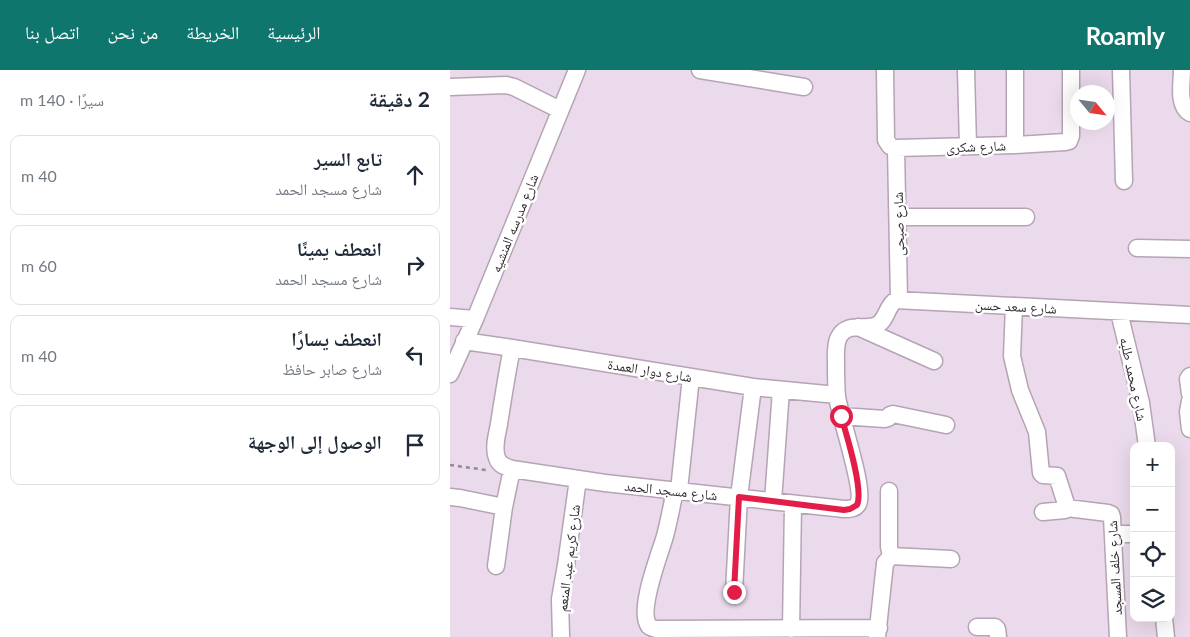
<!DOCTYPE html>
<html lang="ar">
<meta charset="utf-8">
<style>
:root{--surface:#fff;--page:#f6f6f7;--text:#1f2937;--muted:#747a83;--line:#e0e1e3;--accent:#0f766e}
body{margin:0;font-family:Lato,"Noto Naskh Arabic",sans-serif;background:var(--page);color:var(--text);direction:rtl}
.controls{position:absolute;right:15px;bottom:15px;display:grid;overflow:hidden;border-radius:10px;box-shadow:0 5px 20px #0002}
.controls button{width:45px;height:45px;display:grid;place-items:center;padding:0;border:0;border-bottom:1px solid var(--line);background:var(--surface);color:var(--text);font:25px sans-serif}
.compass{position:absolute;left:620px;top:15px;width:45px;height:45px;border-radius:50%;background:var(--surface);box-shadow:0 5px 20px #0002;rotate:119deg}
.stop{position:absolute;width:15px;height:15px;margin:-11px;border:4px solid #e11d48;border-radius:50%;background:#fff}
.stop.end{background:#e11d48;border-color:#fff;box-shadow:0 1px 5px #0008}
.list{margin:0;padding:0;list-style:none}
h2{display:flex;justify-content:space-between;align-items:center;height:65px;margin:0;padding:0 20px;font-size:21px}
h2 small{font-size:16px;font-weight:400;color:var(--muted)}
.list li{display:grid;grid-template-columns:32px 1fr auto;gap:15px;align-items:center;box-sizing:border-box;height:80px;margin:0 10px 10px;padding:0 10px;border:1px solid var(--line);border-radius:10px}
.list b{display:block;font-size:19px;white-space:nowrap}
.list p{margin:0;font-size:16px;white-space:nowrap;color:var(--muted)}
.list em{font-size:16px;font-style:normal;color:var(--muted)}
.icon{flex:none;width:28px;height:28px;fill:none;stroke:currentColor;stroke-width:2;stroke-linecap:round;stroke-linejoin:round}
.map{position:relative;flex:none;width:740px;height:567px;overflow:hidden;direction:ltr}
header{display:flex;align-items:center;gap:30px;box-sizing:border-box;height:70px;padding:0 25px;background:var(--accent);color:#fff}
header strong{font-size:24px}
nav{display:flex;gap:28px;margin-inline-start:auto;font-size:18px}
main{display:flex}
aside{flex:1;background:var(--surface)}
.map>svg:first-child{display:block}
.lines{fill:none;stroke-linecap:round;stroke-linejoin:round}
.street-casing{stroke:#b4a4b4;stroke-width:19}
.path{stroke:#958995;stroke-width:2.5;stroke-dasharray:4 4;stroke-linecap:butt}
.street{stroke:#fff;stroke-width:16}
.route{stroke:#e11d48;stroke-width:6}
.labels{text-anchor:middle;dominant-baseline:central;stroke-width:5;stroke-linejoin:round;paint-order:stroke}
.street-label{font-size:14px;fill:#302a30;stroke:#fff}
</style>
<header>
<strong>Roamly</strong>
<nav><a>الرئيسية</a><a>الخريطة</a><a>من نحن</a><a>اتصل بنا</a></nav>
</header>
<main>
<div class="map">
<svg width="740" height="567" viewBox="0 0 740 567">
<rect width="100%" height="100%" fill="#eadaeb"/>
<g class="lines">
<defs>
<path id="street" d="M 250,0 L 354,17
M 435,0 L 436,70 L 440,76 L 446,78 L 565,75 L 615,72 L 619,71 L 621,66 L 621,0
M 516,0 L 518,76
M 565,0 L 565,75
M 671,0 L 674,111
M 732,0 C 732,13 727,36 740,43
M 0,17 L 56,15 L 64,17 L 110,40
M 446,78 L 449,230
M 448,147 L 576,147
M 687,178 L 740,179
M 564,236 L 562,286 L 570,320 L 587,362 L 591,403 L 593,405 L 607,406 L 617,437 L 615,440 L 593,442
M 669,242 L 691,333 L 697,376
M 0,247 L 25,249
M 408,257 L 484,291
M 14,271 L 62,278 L 303,317 L 387,325
M 62,278 C 57,303 53,328 49,354 C 47,365 43,378 47,388 C 49,395 56,397 62,399 L 155,413 L 394,439 C 399,439 405,439 408,434 C 416,421 389,345 387,326 C 386,316 386,305 386,295 C 386,287 385,277 388,269 C 395,252 411,260 425,256 C 437,252 436,236 446,230 L 740,245
M 0,304 L 25,249 L 127,0
M 740,306 L 738,309 L 740,324
M 740,331 L 738,342 L 740,359
M 391,346 L 435,349 L 438,348 L 440,345 L 443,344 L 496,355
M 225,420 C 222,435 219,451 215,466 C 210,484 187,540 199,556 C 201,558 203,558 206,559 L 429,558
M 229,420 L 241,307
M 439,421 L 439,477 L 441,486
M 0,427 L 10,428 L 54,437
M 323,431 L 331,320
M 617,438 L 658,443 L 661,444 L 662,447 L 668,567
M 663,464 L 684,464
M 441,486 L 501,489
M 46,496 L 54,437 L 62,399
M 284,522 L 289,427 L 303,317
M 714,548 L 716,567
M 527,557 L 545,557 L 547,559 L 548,567
M 341,559 L 343,434
M 111,567 L 110,529 L 116,495 L 128,409
M 427,567 L 435,493 L 441,486"/>
</defs>
<use href="#street" class="street-casing"/>
<path class="path" d="M 0,395 L 36,400"/>
<use href="#street" class="street"/>
</g>
<g class="lines">
<path class="route" d="M 284,522 L 289,427 L 394,440 L 400,439 L 407,435 C 414,420 396,363 391,346"/>
</g>
<g class="labels">
<g class="street-label">
<text transform="translate(526 76) rotate(-2)">شارع شكرى</text>
<text transform="translate(64 153) rotate(-68)">شارع مدرسه المنشيه</text>
<text transform="translate(448 154) rotate(-91)">شارع صبحى</text>
<text transform="translate(566 236) rotate(3)">شارع سعد حسن</text>
<text transform="translate(200 300) rotate(9)">شارع دوار العمدة</text>
<text transform="translate(684 309) rotate(78)">شارع محمد طلبه</text>
<text transform="translate(221 420) rotate(6)">شارع مسجد الحمد</text>
<text transform="translate(118 488) rotate(-83)">شارع كريم عبد المنعم</text>
<text transform="translate(664 498) rotate(-93)">شارع خلف المسجد</text>
</g>
</g>
</svg>
<div class="controls">
<button>+</button>
<button>−</button>
<button><svg class="icon" aria-label="locate" viewBox="0 0 24 24"><circle cx="12" cy="12" r="6"/><path d="M12 2v4M12 18v4M2 12h4M18 12h4"/></svg></button>
<button><svg class="icon" aria-label="layers" viewBox="0 0 24 24"><path d="M12 4l9 5-9 5-9-5zM3 14l9 5 9-5"/></svg></button>
</div>
<svg class="compass" viewBox="-18 -18 36 36"><path d="M0-13l5 13h-10z" fill="#e53935"/><path d="M0 13l5-13h-10z" fill="#747a83"/></svg>
<div class="stop" style="left:391px;top:346px"></div>
<div class="stop end" style="left:284px;top:522px"></div>
</div>
<aside>
<h2>2 دقيقة<small>سيرًا · 140 m</small></h2>
<ul class="list">
<li><svg class="icon" aria-label="ahead" viewBox="0 0 24 24"><path d="M12 20V5M6 11l6-6 6 6"/></svg><div><b>تابع السير</b><p>شارع مسجد الحمد</p></div><em>40 m</em></li>
<li><svg class="icon" aria-label="right" viewBox="0 0 24 24"><path d="M7 20v-9h11M14 6l5 5-5 5"/></svg><div><b>انعطف يمينًا</b><p>شارع مسجد الحمد</p></div><em>60 m</em></li>
<li><svg class="icon" aria-label="left" viewBox="0 0 24 24"><path d="M17 20v-9H6M10 6l-5 5 5 5"/></svg><div><b>انعطف يسارًا</b><p>شارع صابر حافظ</p></div><em>40 m</em></li>
<li><svg class="icon" aria-label="arrive" viewBox="0 0 24 24"><path d="M6 21V4h12l-3 4 3 4H6"/></svg><div><b>الوصول إلى الوجهة</b></div></li>
</ul>
</aside>
</main>
